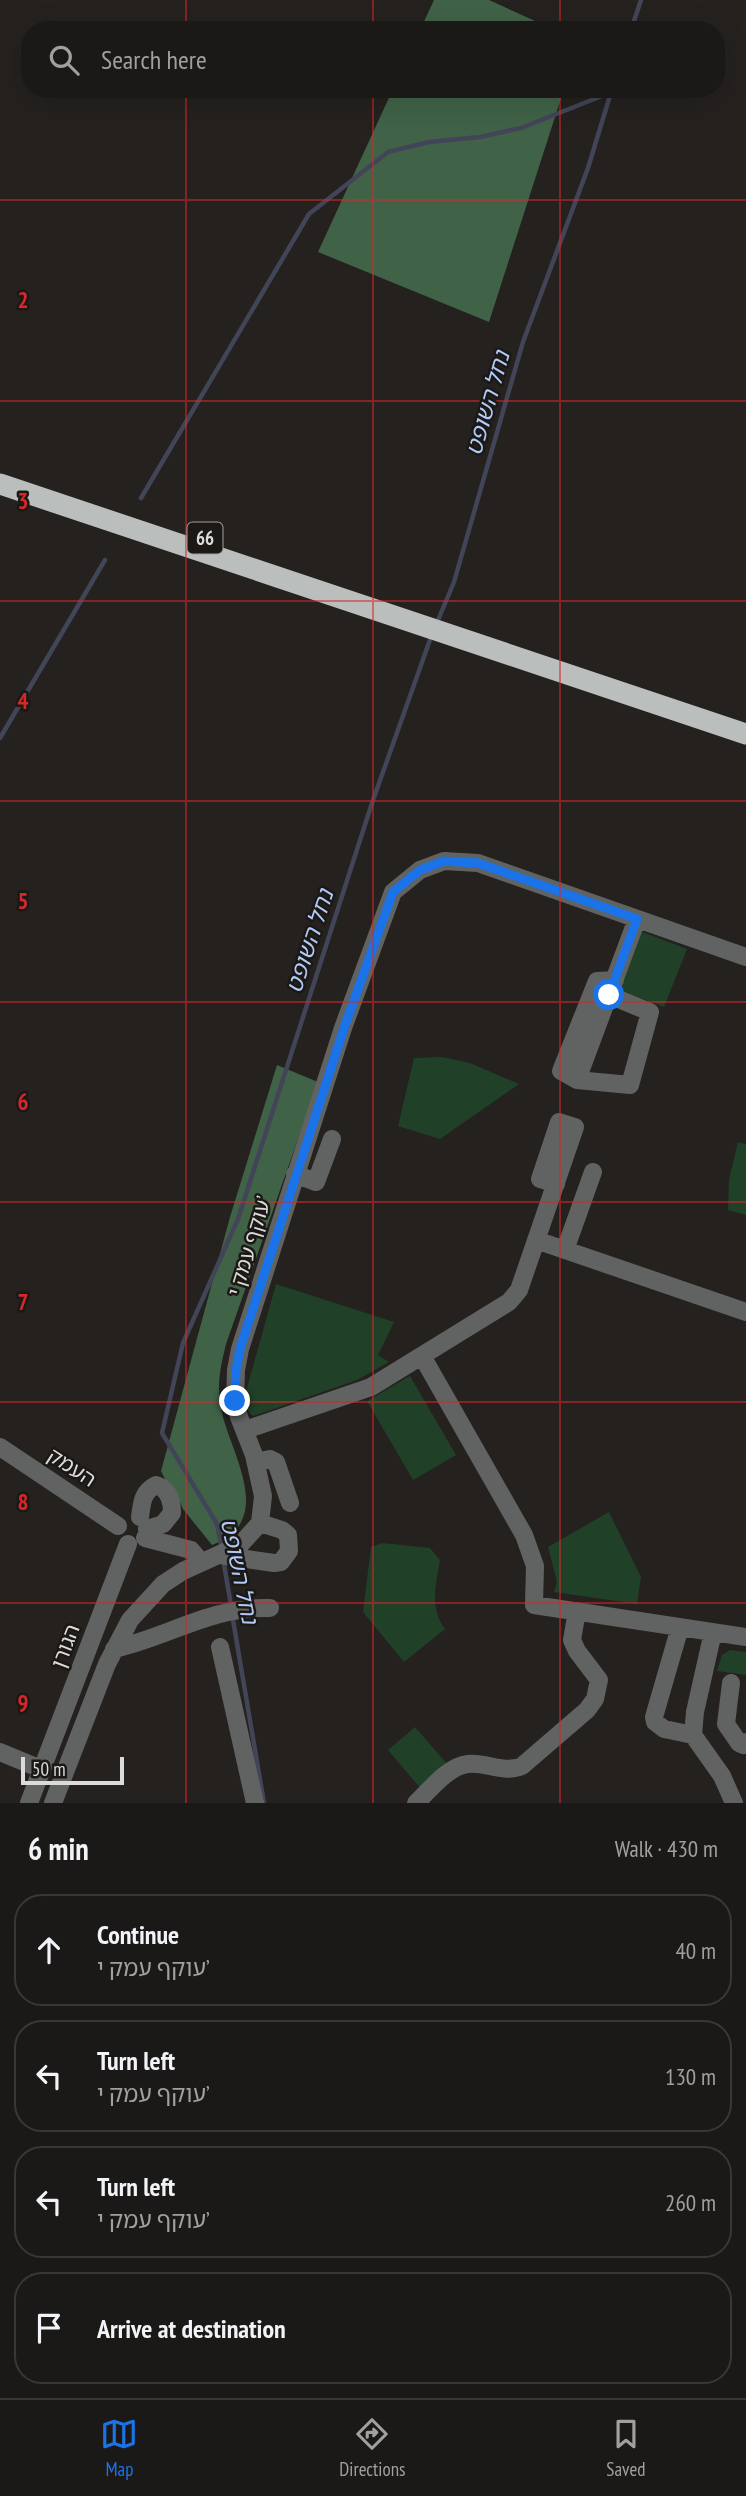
<!DOCTYPE html>
<meta charset="utf-8">
<style>
:root{--surface:#1b1917;--page:#242220;--text:#f1f3f6;--muted:#a0a0a1;--line:#393836;--accent:#1a73e8}
body{margin:0;font-family:"PT Sans Narrow","Noto Sans Hebrew",sans-serif;background:var(--page);color:var(--text)}
.scale{position:absolute;left:21px;bottom:18px;width:103px;box-sizing:border-box;padding-left:7px;border:4px solid #dddbd9;border-top:0;font-size:19px;line-height:24px;white-space:nowrap;color:#dddbd9;-webkit-text-stroke:5px #1b1816;paint-order:stroke}
.stop{position:absolute;width:21px;height:21px;margin:-16px;border:5px solid #1a73e8;border-radius:50%;background:#fff}
.stop.end{background:#1a73e8;border-color:#fff;box-shadow:0 2px 7px #0008}
.list{margin:0;padding:0;list-style:none}
h2{display:flex;justify-content:space-between;align-items:center;height:91px;margin:0;padding:0 28px;font-size:30px}
h2 small{font-size:23px;font-weight:400;color:var(--muted)}
.list li{display:grid;grid-template-columns:46px 1fr auto;gap:21px;align-items:center;box-sizing:border-box;height:112px;margin:0 14px 14px;padding:0 14px;border:2px solid var(--line);border-radius:28px}
.list b{display:block;font-size:26px;white-space:nowrap}
.list p{margin:0;font-size:23px;white-space:nowrap;color:var(--muted)}
.list em{font-size:23px;font-style:normal;color:var(--muted)}
.icon{flex:none;width:38px;height:38px;fill:none;stroke:currentColor;stroke-width:2;stroke-linecap:round;stroke-linejoin:round}
.map{position:relative;flex:none;width:746px;height:1803px;overflow:hidden}
.search{position:absolute;background:var(--surface);box-shadow:0 7px 28px #0002;left:21px;right:21px;top:21px;height:77px;display:flex;align-items:center;gap:18px;box-sizing:border-box;padding:0 24px;border-radius:28px;color:var(--muted);font-size:26px}
.sheet{height:595px;background:var(--surface)}
nav{display:flex;justify-content:space-around;align-items:center;box-sizing:border-box;height:98px;border-top:2px solid var(--line);background:var(--surface);font-size:19px;color:var(--muted)}
nav a{display:grid;justify-items:center;gap:4px}
nav .on{color:var(--accent)}
.map>svg:first-child{display:block}
.green{fill:#214028}
.forest{fill:#406247}
.lines{fill:none;stroke-linecap:round;stroke-linejoin:round}
.stream{stroke:#424557;stroke-width:4.5}
.minor{stroke:#616363;stroke-width:18}
.highway{stroke:#babfbe;stroke-width:21}
.route{stroke:#1a73e8;stroke-width:9}
.grid{fill:none;stroke:#d62828;stroke-width:2;stroke-opacity:0.55}
.labels{text-anchor:middle;dominant-baseline:central;stroke-width:5;stroke-linejoin:round;paint-order:stroke}
.shield{fill:#1b1816;stroke:#a3a09e;stroke-width:2}
.shield-label{font-size:19px;font-weight:bold;fill:#dddbd9}
.street-label{font-size:21px;fill:#dddbd9;stroke:#1b1816}
.water-label{font-size:23px;font-style:italic;fill:#b1caf8;stroke:#1b1816}
.grid-label{font-size:23px;text-anchor:middle;font-weight:bold;fill:#d62828;stroke:#1b1816;stroke-width:5;stroke-linejoin:round;paint-order:stroke}
</style>
<div class="map">
<svg width="746" height="1803" viewBox="0 0 746 1803">
<rect width="100%" height="100%" fill="#24211f"/>
<path class="green" d="M 640,931 L 687,949 L 664,1007 L 618,989 Z
M 442,1057 L 470,1063 L 519,1084 L 440,1139 L 398,1126 L 414,1058 Z
M 738,1142 L 746,1144 L 746,1215 L 728,1210 L 729,1179 Z
M 276,1284 L 394,1322 L 378,1355 L 389,1362 L 357,1380 L 253,1416 C 245,1411 246,1403 245,1395 Z
M 410,1376 L 456,1455 L 413,1480 L 367,1401 Z
M 609,1512 L 641,1577 L 637,1604 L 554,1592 L 557,1582 L 548,1547 Z
M 383,1543 L 430,1548 L 440,1560 C 436,1584 429,1608 445,1629 L 404,1662 L 363,1612 L 371,1547 Z
M 730,1650 L 746,1652 L 746,1675 L 717,1671 L 722,1655 Z
M 415,1727 L 448,1765 L 421,1789 L 388,1750 Z"/>
<path class="forest" d="M 434,0 L 489,0 L 555,30 L 420,30 Z
M 393,89 L 564,89 L 489,322 L 318,252 Z
M 277,1065 L 318,1082 L 226,1344 C 220,1369 216,1386 222,1413 C 232,1456 276,1521 212,1545 L 183,1509 L 177,1495 L 167,1483 L 161,1471 L 230,1217 Z"/>
<g class="lines">
<path class="stream" d="M 631,30 L 641,0
M 141,498 L 309,214 L 388,152 L 429,142 L 480,137 L 521,128 L 612,92
M 436,625 L 454,582 L 523,342 L 588,168 L 612,89
M 0,738 L 105,560
M 222,1550 L 217,1524 L 162,1433 L 183,1343 L 238,1219 L 372,803 L 431,637
M 223,1559 L 231,1605
M 232,1614 L 264,1803"/>
<path class="minor" d="M 615,980 L 597,981 L 561,1071 L 577,1080 L 637,919
M 577,1080 L 630,1085 L 650,1012 L 609,995
M 295,1174 L 316,1182 L 332,1139
M 536,1240 L 746,1312
M 565,1250 L 593,1172
M 422,1356 L 524,1535 L 535,1566 L 534,1605 L 746,1637
M 245,1430 L 371,1387 L 509,1302 L 519,1290 L 575,1127 L 559,1122 L 540,1179 L 556,1184
M 0,1447 L 118,1526
M 256,1462 L 270,1459 L 276,1462 L 290,1503
M 140,1517 C 142,1503 142,1492 156,1485 C 169,1489 172,1501 172,1513 L 163,1524 L 147,1529
M 145,1538 L 191,1550 L 201,1562
M 220,1555 L 274,1563 L 281,1562 L 289,1551 L 288,1535 L 282,1530 L 260,1523
M 680,1627 L 654,1717 L 655,1722 L 664,1729 L 693,1735
M 713,1632 L 695,1712 L 693,1735 L 722,1776 L 734,1803
M 220,1647 L 255,1803
M 114,1649 C 168,1637 212,1606 270,1608
M 731,1683 L 726,1724 L 739,1743 L 743,1745 L 746,1742
M 0,1752 L 41,1769
M 29,1803 L 128,1544
M 53,1803 L 107,1664 L 130,1620 L 163,1584 L 183,1571 L 240,1545 L 260,1523 L 263,1496 L 254,1455 L 239,1417 L 235,1401 L 236,1370 L 240,1349 L 343,1028 L 393,892 L 420,870 L 444,861 L 478,863 L 746,957
M 416,1803 C 430,1790 448,1766 468,1764 C 487,1762 503,1774 522,1766 L 587,1710 L 595,1699 L 599,1680 L 577,1651 L 572,1640 L 577,1611"/>
<path class="highway" d="M 0,484 L 746,734"/>
</g>
<g class="lines">
<path class="route" d="M 235,1401 L 236,1370 L 240,1349 L 344,1028 L 393,892 L 420,870 L 444,861 L 478,863 L 637,919 L 609,995"/>
</g>
<path class="grid" d="M 186,0 L 186,30M 373,0 L 373,30M 560,0 L 560,30M 186,89 L 186,1803M 373,89 L 373,1803M 560,89 L 560,1803M 0,200 L 746,200M 0,401 L 746,401M 0,601 L 746,601M 0,801 L 746,801M 0,1002 L 746,1002M 0,1202 L 746,1202M 0,1402 L 746,1402M 0,1603 L 746,1603"/>
<g class="labels">
<rect class="shield" x="187.5" y="522.5" width="35" height="31" rx="5"/>
<g class="shield-label">
<text x="205" y="538">66</text>
</g>
<g class="street-label">
<text transform="translate(249 1246) rotate(-73)">עוקף עמק י’</text>
<text transform="translate(72 1467) rotate(33)">העמק</text>
<text transform="translate(65 1646) rotate(-69)">הגורן</text>
</g>
<g class="water-label">
<text transform="translate(487 403) rotate(-74)">נחל השופט</text>
<text transform="translate(309 941) rotate(-72)">נחל השופט</text>
<text transform="translate(240 1571) rotate(78)">נחל השופט</text>
</g>
</g>
<g class="grid-label">
<text x="23" y="308">2</text>
<text x="23" y="509">3</text>
<text x="23" y="709">4</text>
<text x="23" y="909">5</text>
<text x="23" y="1110">6</text>
<text x="23" y="1310">7</text>
<text x="23" y="1510">8</text>
<text x="23" y="1711">9</text>
</g>
</svg>
<div class="scale">50 m</div>
<div class="stop" style="left:609px;top:995px"></div>
<div class="stop end" style="left:235px;top:1401px"></div>
<div class="search"><svg class="icon" aria-label="search" viewBox="0 0 24 24"><circle cx="10" cy="10" r="6"/><path d="M15 15l6 6"/></svg>Search here</div>
</div>
<section class="sheet">
<h2>6 min<small>Walk · 430 m</small></h2>
<ul class="list">
<li><svg class="icon" aria-label="ahead" viewBox="0 0 24 24"><path d="M12 20V5M6 11l6-6 6 6"/></svg><div><b>Continue</b><p>עוקף עמק י’</p></div><em>40 m</em></li>
<li><svg class="icon" aria-label="left" viewBox="0 0 24 24"><path d="M17 20v-9H6M10 6l-5 5 5 5"/></svg><div><b>Turn left</b><p>עוקף עמק י’</p></div><em>130 m</em></li>
<li><svg class="icon" aria-label="left" viewBox="0 0 24 24"><path d="M17 20v-9H6M10 6l-5 5 5 5"/></svg><div><b>Turn left</b><p>עוקף עמק י’</p></div><em>260 m</em></li>
<li><svg class="icon" aria-label="arrive" viewBox="0 0 24 24"><path d="M6 21V4h12l-3 4 3 4H6"/></svg><div><b>Arrive at destination</b></div></li>
</ul>
</section>
<nav>
<a class="on"><svg class="icon" aria-label="map" viewBox="0 0 24 24"><path d="M3 6l6-2 6 2 6-2v14l-6 2-6-2-6 2zM9 4v14M15 6v14"/></svg>Map</a>
<a><svg class="icon" aria-label="directions" viewBox="0 0 24 24"><path d="M12 3l9 9-9 9-9-9zM9 14v-3h6M13 9l2 2-2 2"/></svg>Directions</a>
<a><svg class="icon" aria-label="saved" viewBox="0 0 24 24"><path d="M7 4h10v16l-5-4-5 4z"/></svg>Saved</a>
</nav>
